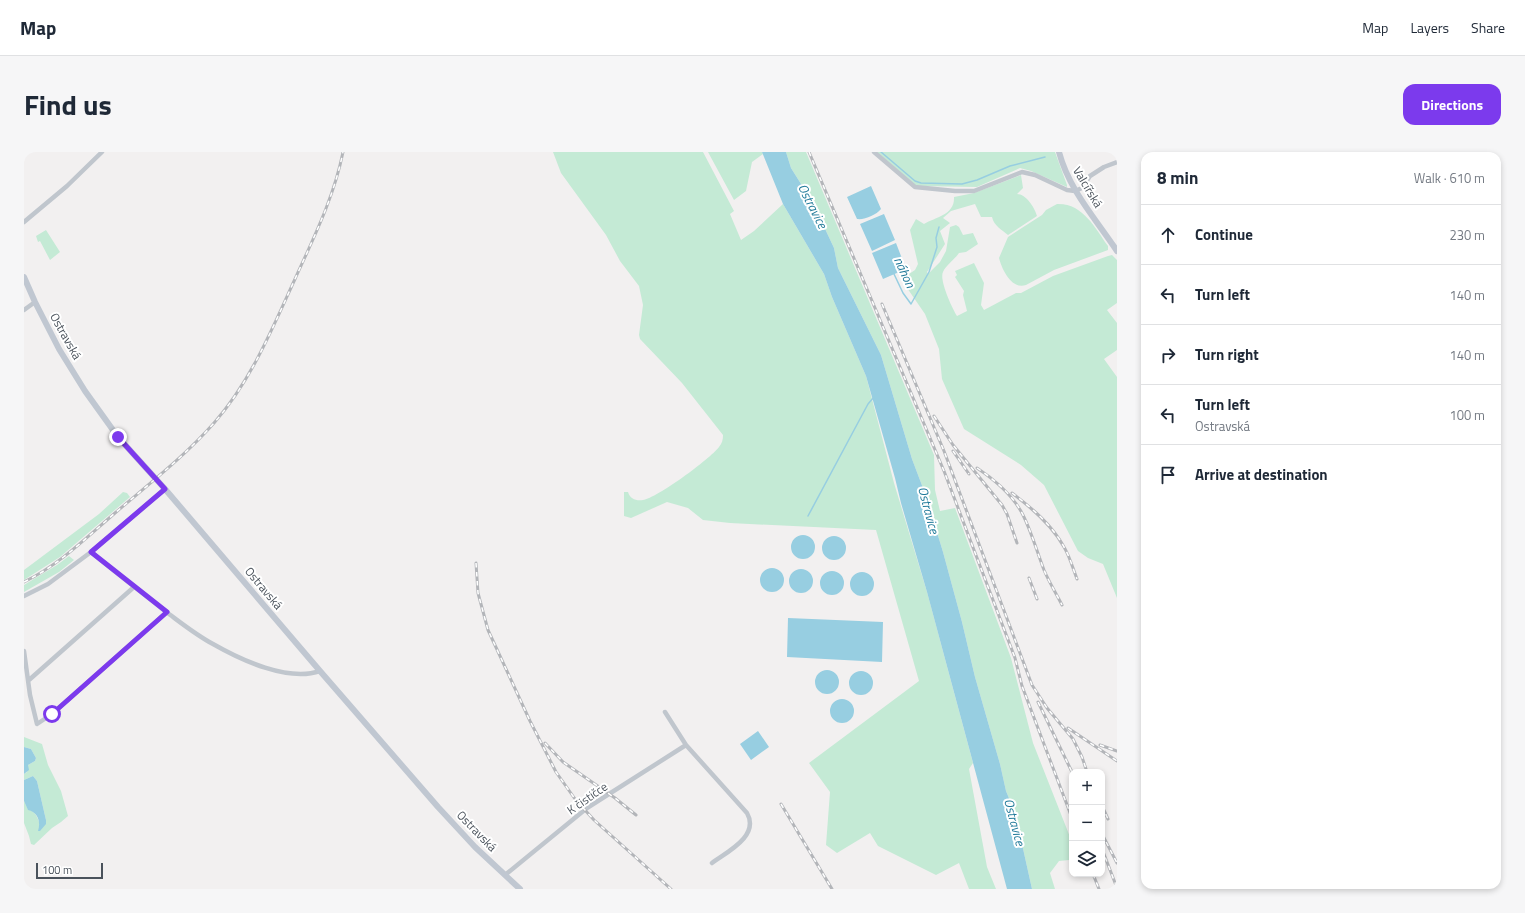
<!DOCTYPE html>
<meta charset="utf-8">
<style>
:root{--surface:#fff;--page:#f6f6f7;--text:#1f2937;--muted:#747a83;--line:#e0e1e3;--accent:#7c3aed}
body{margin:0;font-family:"Titillium Web",sans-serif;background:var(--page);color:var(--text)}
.controls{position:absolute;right:12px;bottom:12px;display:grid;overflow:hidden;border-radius:8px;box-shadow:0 2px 6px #0003}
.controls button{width:36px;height:36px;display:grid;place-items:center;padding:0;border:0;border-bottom:1px solid var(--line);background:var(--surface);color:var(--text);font:20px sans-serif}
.scale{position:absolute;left:12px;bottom:10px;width:67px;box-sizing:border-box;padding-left:4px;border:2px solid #4a525b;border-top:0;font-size:11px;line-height:14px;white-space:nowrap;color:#4a525b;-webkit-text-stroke:3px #fff;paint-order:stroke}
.stop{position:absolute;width:12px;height:12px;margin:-9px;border:3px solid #7c3aed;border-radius:50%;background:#fff}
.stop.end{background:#7c3aed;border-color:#fff;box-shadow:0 1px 4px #0008}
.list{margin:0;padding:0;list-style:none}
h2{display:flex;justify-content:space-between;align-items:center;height:52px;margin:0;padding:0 16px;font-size:17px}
h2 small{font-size:13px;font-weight:400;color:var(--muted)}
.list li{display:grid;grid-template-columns:26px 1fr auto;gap:12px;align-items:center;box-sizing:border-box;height:60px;padding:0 16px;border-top:1px solid var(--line)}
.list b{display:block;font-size:15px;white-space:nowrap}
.list p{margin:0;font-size:13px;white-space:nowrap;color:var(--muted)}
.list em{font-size:13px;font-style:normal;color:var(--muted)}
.icon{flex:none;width:22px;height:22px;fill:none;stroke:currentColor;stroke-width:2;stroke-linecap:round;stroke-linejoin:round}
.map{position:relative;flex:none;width:1093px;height:737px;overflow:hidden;border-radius:12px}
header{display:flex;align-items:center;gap:24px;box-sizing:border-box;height:56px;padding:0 20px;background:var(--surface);border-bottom:1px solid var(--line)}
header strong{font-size:19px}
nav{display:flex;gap:22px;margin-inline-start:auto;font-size:14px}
.intro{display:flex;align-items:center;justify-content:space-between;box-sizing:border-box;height:96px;padding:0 24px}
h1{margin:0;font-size:28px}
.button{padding:10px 18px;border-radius:12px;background:var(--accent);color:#fff;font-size:14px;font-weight:700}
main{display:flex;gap:24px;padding:0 24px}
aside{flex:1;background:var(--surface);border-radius:12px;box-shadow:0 2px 6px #0003}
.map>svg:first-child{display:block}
.green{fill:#c4ead5}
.water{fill:#97cee1}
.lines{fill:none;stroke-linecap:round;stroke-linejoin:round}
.stream{stroke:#97cee1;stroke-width:1.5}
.street{stroke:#c0c6cd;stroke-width:4.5}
.secondary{stroke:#c0c7d1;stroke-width:6}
.rail-casing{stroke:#b3b5b9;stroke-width:3}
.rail{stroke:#fff;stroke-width:1.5;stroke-dasharray:4.5;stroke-linecap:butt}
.route{stroke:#7c3aed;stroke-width:5}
.labels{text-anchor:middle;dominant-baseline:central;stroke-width:4;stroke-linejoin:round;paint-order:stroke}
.street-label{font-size:12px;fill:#4a525b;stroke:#fff}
.water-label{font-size:13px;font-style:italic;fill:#1f7999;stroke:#fff}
</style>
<header>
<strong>Map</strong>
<nav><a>Map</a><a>Layers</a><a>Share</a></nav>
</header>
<div class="intro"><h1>Find us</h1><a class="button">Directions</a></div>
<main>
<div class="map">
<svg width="1093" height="737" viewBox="0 0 1093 737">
<rect width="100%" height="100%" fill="#f2f0f0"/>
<path class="green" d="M 529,0 L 679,0 L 710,59 L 706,62 L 717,88 L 730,79 L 759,52 L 800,122 L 808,145 L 842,224 L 870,331 L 903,440 L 949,611 L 945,617 L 963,715 L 972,737 L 945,737 L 935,711 L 912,723 L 854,694 L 846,681 L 813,701 L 802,693 L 806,640 L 785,611 L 895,529 L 852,378 L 706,371 L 679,368 L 664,356 L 643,350 L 607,366 L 600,364 L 600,340 L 604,340 C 606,347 612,349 619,348 C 633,346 686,307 695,295 C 698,291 699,288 699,283 L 658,231 L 616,187 L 615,183 L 619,153 L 615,134 L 596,109 L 582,83 L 537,21 Z
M 684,0 L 738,0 L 739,2 L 728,10 L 722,39 L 710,48 Z
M 762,0 L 782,0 L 910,303 L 911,338 L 916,359 L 931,356 L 987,506 L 1009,591 L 1048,690 L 1048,713 L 1045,708 L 1035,709 L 1026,721 L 1031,737 L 1008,737 L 998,692 L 989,656 L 982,639 L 976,612 L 951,525 L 938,470 L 919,400 L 902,344 L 888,307 L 857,203 L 814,116 L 810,96 L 789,51 L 767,16 Z
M 853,0 L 1031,0 L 1043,33 L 1043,35 L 1007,19 L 996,16 L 953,35 L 894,34 L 891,33 Z
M 997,23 L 999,36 L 993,42 C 1002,42 1011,56 1013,64 L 984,83 C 978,78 970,74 968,65 L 957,65 L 951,52 L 927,59 L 919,66 L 926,71 L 916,79 L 921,92 L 903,120 L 904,122 L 916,110 L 922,99 L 926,75 L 932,73 L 935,75 L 939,83 L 949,81 L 954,92 L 942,100 L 935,101 C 931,107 922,113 919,120 C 915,128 928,156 933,164 L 943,159 L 939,143 L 940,139 L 931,125 L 933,123 L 931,119 L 950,111 L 960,131 L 957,153 L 960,158 L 992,141 L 997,141 L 1029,124 L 1084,104 L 1088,103 L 1093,108 L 1093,151 L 1083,158 L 1093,171 L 1093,198 L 1080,207 L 1093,225 L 1093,446 L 1079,412 L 1064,406 L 1054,399 L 1020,333 L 997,313 L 940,277 L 918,227 L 915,197 L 901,162 L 881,133 L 882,124 L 891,118 L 894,112 L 886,78 L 892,67 L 900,72 C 912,65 931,63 930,45 L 950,41 Z
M 1033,52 C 1059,51 1071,76 1084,94 L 1084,98 L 1030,118 L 1002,133 C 988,138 978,118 975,106 L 984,85 L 1018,63 L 1022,58 Z
M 22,78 L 36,100 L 26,108 L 16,89 L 14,90 L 12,84 Z
M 99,340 L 103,341 L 106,345 L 36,405 L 0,428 L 0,418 L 75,362 Z
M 45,404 L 50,408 L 35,420 L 0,440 L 0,433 L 33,413 Z
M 0,585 L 18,592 L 24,613 L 37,639 L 44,664 L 37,670 L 28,676 L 10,693 L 7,692 L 5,684 L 0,671 L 0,649 L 4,657 C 12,660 14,666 16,673 L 22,668 L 13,629 L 9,624 L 0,628 L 0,622 L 3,620 L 4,613 L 11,609 L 12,606 L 7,597 L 0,595 Z"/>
<path class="water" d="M 738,0 L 762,0 L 767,16 L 789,51 L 810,96 L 814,116 L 857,203 L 888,307 L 902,344 L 919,400 L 938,470 L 951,525 L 976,612 L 982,639 L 989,656 L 998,692 L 1008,737 L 983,737 L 903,440 L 877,351 L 871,326 L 842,224 L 808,145 L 800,122 L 759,52 Z
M 847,34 L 857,57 C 852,63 841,68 833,67 L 823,45 Z
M 860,62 L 871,88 L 848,99 L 836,72 Z
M 872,91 L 882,117 L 859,127 L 848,101 Z
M767 395a12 12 0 1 1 24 0a12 12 0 1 1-24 0Z
M798 396a12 12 0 1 1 24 0a12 12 0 1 1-24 0Z
M736 428a12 12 0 1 1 24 0a12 12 0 1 1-24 0Z
M765 429a12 12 0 1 1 24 0a12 12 0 1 1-24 0Z
M796 431a12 12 0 1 1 24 0a12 12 0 1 1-24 0Z
M826 432a12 12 0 1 1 24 0a12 12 0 1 1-24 0Z
M 764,466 L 859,470 L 858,510 L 763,505 Z
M791 530a12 12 0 1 1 24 0a12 12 0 1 1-24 0Z
M825 531a12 12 0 1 1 24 0a12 12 0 1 1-24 0Z
M806 559a12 12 0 1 1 24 0a12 12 0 1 1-24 0Z
M 734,579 L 745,595 L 727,608 L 716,592 Z
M 0,595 L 7,597 L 12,606 L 11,609 L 4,613 L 5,618 L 0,622 Z
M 9,624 L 13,629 L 22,668 L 22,672 L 16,679 L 14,679 C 17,670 14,660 4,658 L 0,649 L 0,628 Z"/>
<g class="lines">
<path class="stream" d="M 857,0 L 891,29 L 897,31 L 938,32 L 953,28 L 986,14 L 1021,5
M 870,122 L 879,141 L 887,152 L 905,120 L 913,95 L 912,86 L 915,75
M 784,364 L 844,252 L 850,245"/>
<path class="street" d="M 850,0 L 891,35 L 931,39 L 950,39 L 998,20 L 1011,23 L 1043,38 L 1051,39 L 1058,36 L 1066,24 L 1080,15 L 1093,10
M 0,70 L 43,34 L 78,0
M 0,158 L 11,150
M 67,400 C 91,420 116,439 141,459 C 156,470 172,483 189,492 C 217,508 264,530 296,519
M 0,444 L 24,432 L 67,400 L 141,337
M 0,499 L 6,543 L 13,572 L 28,562 L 143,460
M 5,528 L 110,435
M 641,560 L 662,593 L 723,661 C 736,684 703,700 688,711
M 481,723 L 563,656 L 662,593"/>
<path class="secondary" d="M 1035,0 C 1045,38 1072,67 1093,99
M 0,125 L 11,150 L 35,197 L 61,239 L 94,285 L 141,337 L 296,519 L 414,655 L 451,695 L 496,737"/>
<defs>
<path id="rail" d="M 785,0 L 920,319 L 991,506 L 998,534 L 1048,666
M 858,152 L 920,299 L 1008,533 L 1023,556 L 1049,587 L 1058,605 L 1063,620
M 910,264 L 929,293 L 978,353 L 983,362 L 993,391
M 929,299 L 945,322
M 953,316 C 971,328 989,343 999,363 C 1008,381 1013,400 1020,418 C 1025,430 1032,441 1038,453
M 988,341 C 1008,356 1028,373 1040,395 C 1046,405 1049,417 1053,427
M 452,411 L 454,441 L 464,478 L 506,569 L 532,620 L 551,647 L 570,668 L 647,737
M 1005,426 L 1013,447
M 0,430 C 35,413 62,386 91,361 C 125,332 161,304 190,271 C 227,229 248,177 271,127 C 290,85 310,45 319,0
M 1014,550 L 1048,620
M 1044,576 L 1093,609
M 521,591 L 539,610 L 591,646 L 612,663
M 1076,593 L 1093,599
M 757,652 L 808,737
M 1078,654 L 1084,667
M 1078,682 L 1093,711
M 1078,697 L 1093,736
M 1069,722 L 1075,737"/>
</defs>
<use href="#rail" class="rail-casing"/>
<use href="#rail" class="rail"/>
</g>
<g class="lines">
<path class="route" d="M 28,562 L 143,460 L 67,400 L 141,337 L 94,285"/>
</g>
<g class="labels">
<g class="street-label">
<text transform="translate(1064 35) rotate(59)">Valcířská</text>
<text transform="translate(42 184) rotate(61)">Ostravská</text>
<text transform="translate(240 436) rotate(50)">Ostravská</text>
<text transform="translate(563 646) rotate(-35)">K čističce</text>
<text transform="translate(453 679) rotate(46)">Ostravská</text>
</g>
<g class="water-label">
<text transform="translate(789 54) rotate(63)">Ostravice</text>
<text transform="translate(881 120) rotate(65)">náhon</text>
<text transform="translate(905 358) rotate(75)">Ostravice</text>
<text transform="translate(991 670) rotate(75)">Ostravice</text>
</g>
</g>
</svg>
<div class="controls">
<button>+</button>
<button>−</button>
<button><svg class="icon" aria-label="layers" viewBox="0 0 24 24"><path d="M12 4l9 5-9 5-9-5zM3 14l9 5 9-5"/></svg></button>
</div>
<div class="scale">100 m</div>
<div class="stop" style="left:28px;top:562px"></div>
<div class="stop end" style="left:94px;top:285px"></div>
</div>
<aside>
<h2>8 min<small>Walk · 610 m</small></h2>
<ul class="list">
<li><svg class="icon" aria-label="ahead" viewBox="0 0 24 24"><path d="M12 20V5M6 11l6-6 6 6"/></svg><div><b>Continue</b></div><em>230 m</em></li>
<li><svg class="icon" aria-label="left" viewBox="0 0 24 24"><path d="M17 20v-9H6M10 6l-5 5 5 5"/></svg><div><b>Turn left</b></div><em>140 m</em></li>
<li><svg class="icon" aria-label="right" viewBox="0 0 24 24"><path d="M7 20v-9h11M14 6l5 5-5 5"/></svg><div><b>Turn right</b></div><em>140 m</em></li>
<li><svg class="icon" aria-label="left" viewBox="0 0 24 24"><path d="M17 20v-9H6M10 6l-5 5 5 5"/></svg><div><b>Turn left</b><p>Ostravská</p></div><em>100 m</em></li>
<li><svg class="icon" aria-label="arrive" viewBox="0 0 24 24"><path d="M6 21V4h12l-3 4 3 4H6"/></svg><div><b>Arrive at destination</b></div></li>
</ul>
</aside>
</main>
